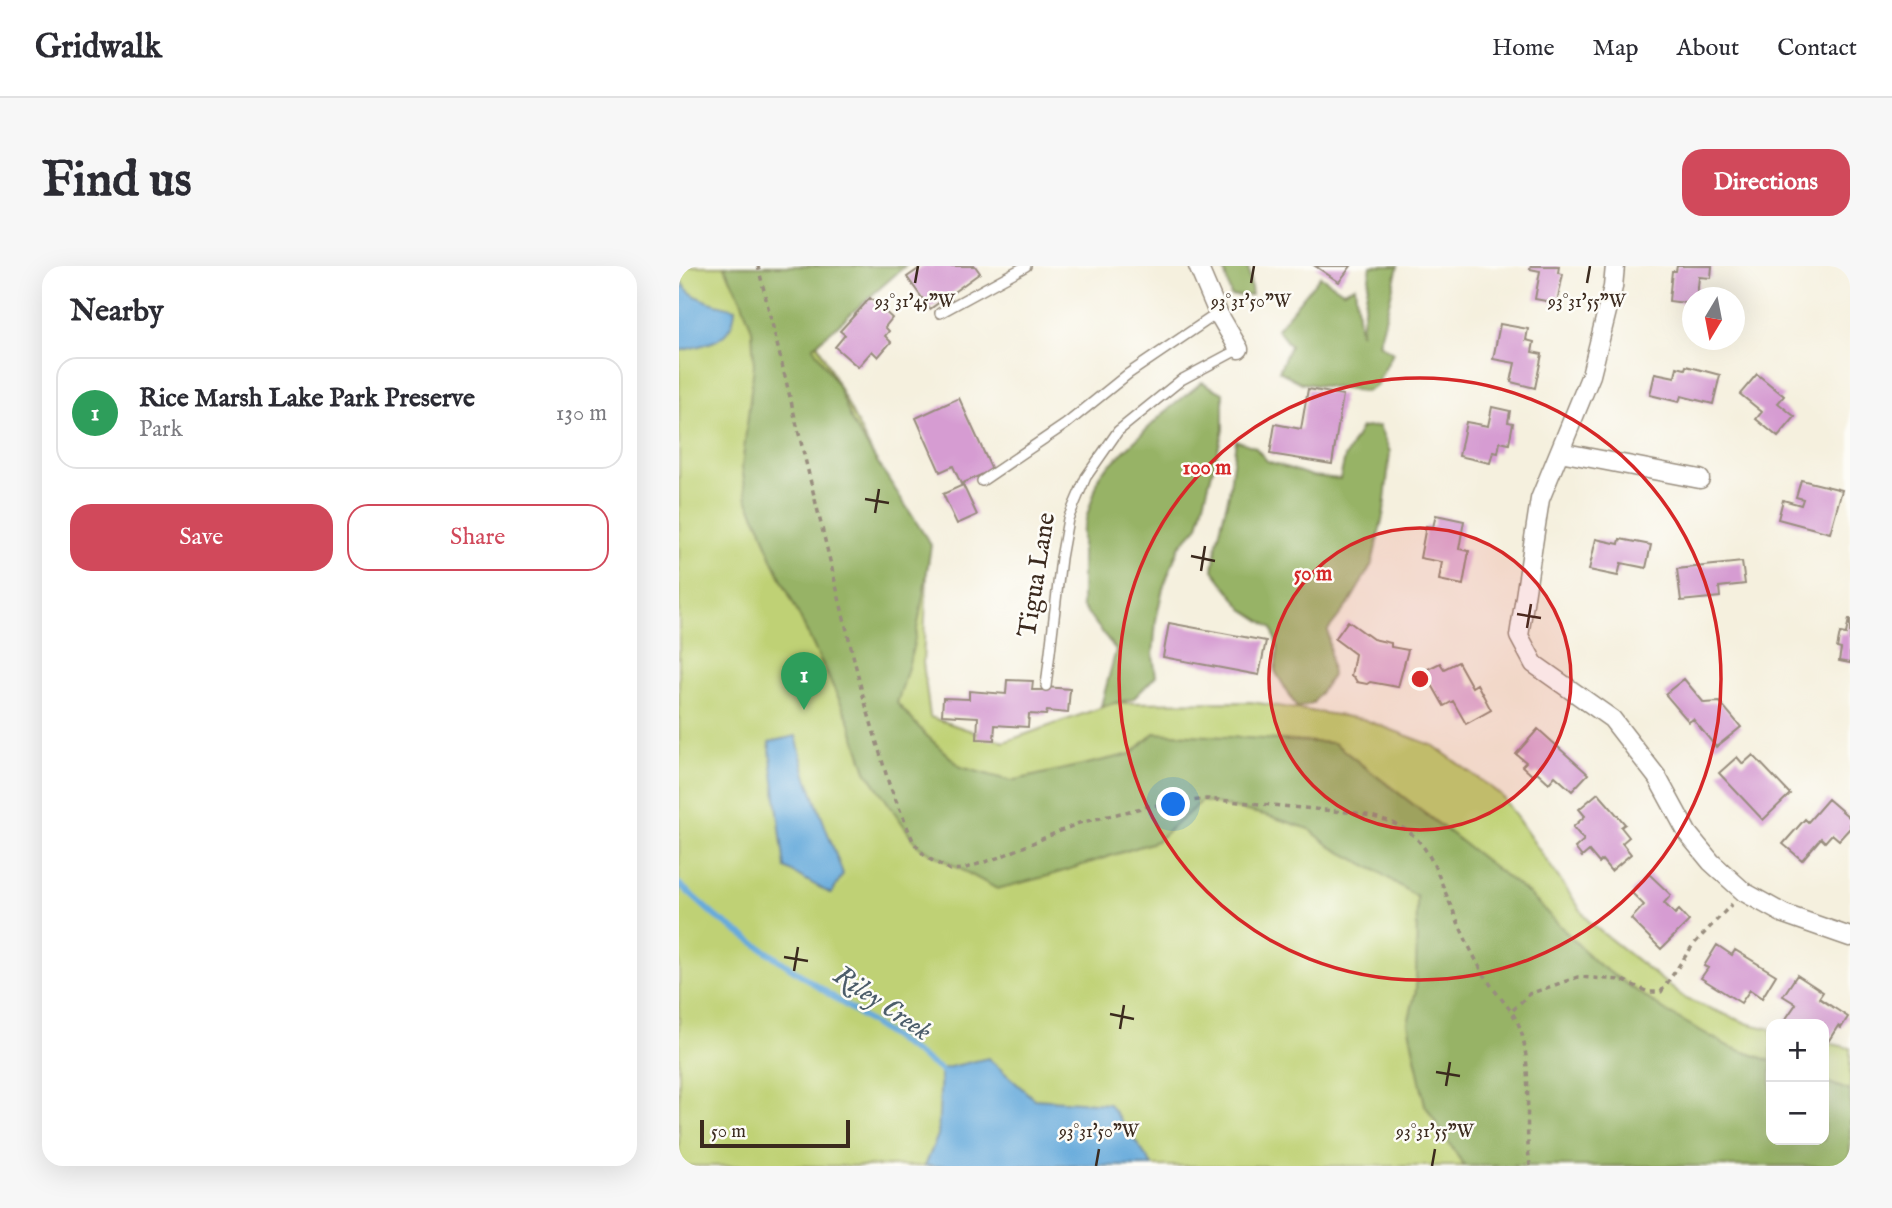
<!DOCTYPE html>
<meta charset="utf-8">
<style>
:root{--surface:#fff;--page:#f7f7f7;--text:#2b2b33;--muted:#7c7c81;--line:#e1e1e2;--accent:#d1495b}
body{margin:0;font-family:"IM FELL English",serif;background:var(--page);color:var(--text)}
.controls{position:absolute;right:21px;bottom:21px;display:grid;overflow:hidden;border-radius:14px;box-shadow:0 7px 28px #0002}
.controls button{width:63px;height:63px;display:grid;place-items:center;padding:0;border:0;border-bottom:2px solid var(--line);background:var(--surface);color:var(--text);font:35px sans-serif}
.compass{position:absolute;left:1003px;top:21px;width:63px;height:63px;border-radius:50%;background:var(--surface);box-shadow:0 7px 28px #0002;rotate:190deg}
.scale{position:absolute;left:21px;bottom:18px;width:150px;box-sizing:border-box;padding-left:7px;border:4px solid #3b2a1e;border-top:0;font-size:19px;line-height:24px;white-space:nowrap;color:#3b2a1e;-webkit-text-stroke:5px #fdfcf7;paint-order:stroke}
.you{position:absolute;left:495px;top:539px;width:24px;height:24px;margin:-18px;border:5px solid #fff;border-radius:50%;background:#1a73e8;box-shadow:0 0 0 10px #1a73e833}
.badge{display:grid;place-items:center;width:46px;height:46px;border-radius:50%;background:var(--accent);color:#fff;font-size:23px;font-weight:700}
.pin{position:absolute;translate:-50% -58px;filter:drop-shadow(0 2px 4px #0008)}
.pin::after{content:'';position:absolute;top:37px;width:24px;height:21px;background:inherit;clip-path:polygon(0 0,100% 0,50% 100%)}
.list{margin:0;padding:0;list-style:none}
h2{display:flex;justify-content:space-between;align-items:center;height:91px;margin:0;padding:0 28px;font-size:30px}
h2 small{font-size:23px;font-weight:400;color:var(--muted)}
.list li{display:grid;grid-template-columns:46px 1fr auto;gap:21px;align-items:center;box-sizing:border-box;height:112px;margin:0 14px 14px;padding:0 14px;border:2px solid var(--line);border-radius:21px}
.list b{display:block;font-size:26px;white-space:nowrap}
.list p{margin:0;font-size:23px;white-space:nowrap;color:var(--muted)}
.list em{font-size:23px;font-style:normal;color:var(--muted)}
.actions{display:flex;gap:14px;padding:21px 28px}
.actions a{flex:1;padding:16px 0;border:2px solid var(--accent);border-radius:21px;text-align:center;font-size:24px;color:var(--accent)}
.actions .main{background:var(--accent);color:#fff}
.map{position:relative;flex:none;width:1171px;height:900px;overflow:hidden;border-radius:21px}
header{display:flex;align-items:center;gap:42px;box-sizing:border-box;height:98px;padding:0 35px;background:var(--surface);border-bottom:2px solid var(--line)}
header strong{font-size:33px}
nav{display:flex;gap:38px;margin-inline-start:auto;font-size:24px}
.intro{display:flex;align-items:center;justify-content:space-between;box-sizing:border-box;height:168px;padding:0 42px}
h1{margin:0;font-size:49px}
.button{padding:18px 32px;border-radius:21px;background:var(--accent);color:#fff;font-size:24px;font-weight:700}
main{display:flex;gap:42px;padding:0 42px}
aside{flex:1;background:var(--surface);border-radius:21px;box-shadow:0 7px 28px #0002}
.map>svg:first-child{display:block}
.green{fill:#bfd174;stroke:#7d7e49;stroke-width:2}
.forest{fill:#97b366;stroke:#696e42;stroke-width:2}
.water{fill:#66aadb;stroke:#506a7c;stroke-width:2}
.lines{fill:none;stroke-linecap:round;stroke-linejoin:round}
.stream{stroke:#66aadb;stroke-width:6}
.building{fill:#d69cd2}
.lane-casing{stroke:#988d7e;stroke-width:12}
.street-casing{stroke:#988d7e;stroke-width:21}
.path{stroke:#988d7e;stroke-width:3.5;stroke-dasharray:5 5;stroke-linecap:butt}
.lane{stroke:#fff;stroke-width:9}
.street{stroke:#fff;stroke-width:18}
.ticks{fill:none;stroke:#3b2a1e;stroke-width:2.5}
.ring{fill:none;stroke:#d62828;stroke-width:3.5}
.labels{text-anchor:middle;dominant-baseline:central;stroke-width:5;stroke-linejoin:round;paint-order:stroke}
.street-label{font-size:26px;fill:#3b2a1e;stroke:#fdfcf7}
.water-label{font-size:28px;font-style:italic;fill:#4c5d6a;stroke:#fdfcf7}
.ticks-label{font-size:18px;text-anchor:middle;fill:#3b2a1e;stroke:#fdfcf7;stroke-width:5;stroke-linejoin:round;paint-order:stroke}
.centre{fill:#d62828;stroke:#fdfcf7;stroke-width:3.5}
.ring-label{font-size:21px;text-anchor:middle;font-weight:bold;fill:#d62828;stroke:#fdfcf7;stroke-width:5;stroke-linejoin:round;paint-order:stroke}
</style>
<header>
<strong>Gridwalk</strong>
<nav><a>Home</a><a>Map</a><a>About</a><a>Contact</a></nav>
</header>
<div class="intro"><h1>Find us</h1><a class="button">Directions</a></div>
<main>
<aside>
<h2>Nearby<small></small></h2>
<ul class="list">
<li><span class="badge" style="background:#2e9e5b">1</span><div><b>Rice Marsh Lake Park Preserve</b><p>Park</p></div><em>130 m</em></li>
</ul>
<div class="actions"><a class="main">Save</a><a>Share</a></div>
</aside>
<div class="map">
<svg width="1171" height="900" viewBox="0 0 1171 900">
<rect width="100%" height="100%" fill="#fdfcf7"/>
<filter id="ink" filterUnits="userSpaceOnUse"><feTurbulence type="fractalNoise" baseFrequency=".0143" numOctaves="2"/><feDisplacementMap in="SourceGraphic" scale="14" xChannelSelector="R" yChannelSelector="G"/><feConvolveMatrix kernelMatrix="1 2 1 2 8 2 1 2 1" color-interpolation-filters="sRGB"/></filter>
<filter id="wash" filterUnits="userSpaceOnUse"><feTurbulence type="fractalNoise" baseFrequency=".00686" numOctaves="4" result="noise"/><feDisplacementMap in="SourceGraphic" scale="28" xChannelSelector="R" yChannelSelector="G"/><feGaussianBlur stdDeviation="1.57" result="paint"/><feColorMatrix in="noise" values="0 0 0 0 0 0 0 0 0 0 0 0 0 0 0 0 0 1.4 0 .05"/><feComposite in="paint" operator="in"/></filter>
<g filter="url(#wash)">
<rect width="100%" height="100%" fill="#f5f0de"/>
<path class="green" d="M 0,0 L 104,0 L 106,13 L 194,189 L 248,309 L 244,397 L 251,451 L 325,476 L 435,437 L 572,436 L 684,453 L 755,480 L 822,529 L 911,657 L 1007,733 L 1070,758 L 1092,763 L 1092,874 L 1145,874 L 1145,776 L 1171,782 L 1171,900 L 0,900 Z"/>
<path class="forest" d="M 45,0 L 226,0 L 134,81 L 159,120 L 174,158 L 252,279 C 244,333 236,386 218,437 L 247,469 L 282,501 L 332,515 L 452,488 L 475,467 L 655,477 L 851,629 L 916,696 L 988,746 L 1051,781 L 1092,795 L 1092,874 L 1145,874 L 1145,815 L 1171,825 L 1171,900 L 785,900 L 746,839 L 729,757 L 737,724 L 738,631 L 698,605 L 652,581 L 630,563 L 590,550 L 523,535 L 478,575 L 369,610 L 318,623 L 239,580 L 187,505 L 170,454 L 93,293 L 82,262 L 68,233 L 63,201 L 75,99 L 73,64 L 61,31 Z
M 544,0 L 569,0 L 573,29 L 552,30 Z
M 692,0 L 719,0 L 700,78 L 714,87 L 697,120 L 687,126 L 623,117 L 600,105 L 611,80 L 598,63 L 641,10 L 664,25 L 676,20 L 681,68 Z
M 523,116 L 544,127 L 544,164 L 519,260 L 500,281 L 484,322 L 477,354 L 474,390 L 477,410 L 454,433 L 422,440 L 437,384 L 403,340 L 403,266 L 421,208 L 485,147 Z
M 700,160 L 711,186 L 705,245 L 693,298 L 671,336 L 649,364 L 653,410 L 634,437 L 618,442 L 596,405 L 599,383 L 593,362 L 564,343 L 534,304 L 538,276 L 550,228 L 557,174 L 576,181 L 588,195 L 633,210 L 661,213 L 666,191 L 682,162 Z"/>
<path class="water" d="M 0,10 C 7,34 36,37 56,43 C 54,77 28,78 0,85 Z
M 117,470 L 127,509 L 164,608 L 152,628 L 106,602 L 90,476 Z
M 309,792 L 355,833 L 430,838 L 474,900 L 246,900 L 259,869 L 262,803 Z"/>
<g class="lines">
<path class="stream" d="M 0,618 L 37,651 L 266,807"/>
</g>
<g id="blocks">
<path class="building" d="M 244,0 L 296,0 L 301,7 L 251,43 L 228,11 Z
M 636,0 L 672,0 L 660,16 Z
M 852,0 L 880,0 L 879,7 L 884,8 L 878,37 L 856,33 L 861,5 L 851,3 Z
M 998,0 L 1033,0 L 1032,12 L 1020,11 L 1018,32 L 1014,32 L 1014,38 L 990,35 L 993,5 L 997,5 Z
M 191,32 L 213,52 L 206,61 L 210,65 L 206,70 L 212,76 L 199,91 L 193,85 L 179,101 L 156,81 L 166,69 L 161,65 Z
M 821,58 L 849,63 L 847,74 L 855,76 L 853,86 L 863,88 L 856,122 L 832,116 L 836,97 L 814,93 Z
M 1007,100 L 1041,109 L 1034,138 L 1002,130 L 1000,136 L 971,129 L 976,107 L 996,111 L 998,101 L 1006,103 Z
M 1078,108 L 1105,130 L 1099,137 L 1116,151 L 1099,171 L 1077,153 L 1083,146 L 1061,128 Z
M 629,123 L 664,129 L 653,198 L 591,188 L 596,158 L 622,163 Z
M 280,132 L 313,204 L 282,218 L 274,200 L 261,206 L 237,152 Z
M 813,141 L 831,145 L 829,156 L 834,157 L 830,178 L 821,176 L 819,187 L 814,186 L 811,197 L 780,190 L 787,156 L 809,160 Z
M 1122,214 L 1163,224 L 1151,267 L 1099,253 L 1104,234 L 1122,239 L 1124,233 L 1117,231 Z
M 284,219 L 298,249 L 278,258 L 264,228 Z
M 757,249 L 785,255 L 780,283 L 790,285 L 784,319 L 760,314 L 763,296 L 741,292 L 747,260 L 754,261 Z
M 917,273 L 940,278 L 941,273 L 972,279 L 967,302 L 942,297 L 939,310 L 910,304 Z
M 1063,296 L 1066,318 L 1040,321 L 1041,331 L 1002,335 L 998,303 Z
M 1170,353 L 1171,353 L 1171,397 L 1160,395 L 1162,383 L 1158,382 L 1161,367 L 1167,368 Z
M 669,355 L 694,373 L 712,377 L 712,381 L 729,384 L 719,421 L 691,416 L 688,418 L 678,416 L 675,411 L 672,410 L 676,388 L 656,373 Z
M 490,357 L 587,375 L 580,409 L 484,391 Z
M 779,396 L 793,421 L 798,418 L 812,444 L 787,458 L 774,435 L 765,440 L 745,405 L 761,397 L 765,403 Z
M 1005,413 L 1025,437 L 1041,436 L 1062,461 L 1037,481 L 1014,453 L 1010,456 L 986,428 Z
M 328,414 L 354,415 L 353,424 L 365,424 L 366,421 L 391,423 L 389,447 L 368,445 L 367,449 L 350,448 L 349,461 L 316,459 L 315,474 L 298,473 L 299,451 L 263,449 L 264,432 L 290,433 L 290,425 L 327,428 Z
M 859,463 L 909,508 L 893,525 L 876,510 L 870,517 L 858,506 L 854,510 L 843,500 L 847,496 L 837,488 Z
M 1074,489 L 1111,528 L 1084,554 L 1040,507 L 1058,491 L 1064,498 Z
M 919,527 L 946,558 L 942,561 L 950,571 L 943,577 L 952,588 L 932,605 L 923,594 L 920,597 L 910,585 L 903,591 L 896,582 L 905,574 L 894,561 L 906,550 L 900,543 Z
M 1149,533 L 1171,552 L 1171,562 L 1160,574 L 1153,568 L 1146,576 L 1142,572 L 1123,594 L 1104,578 L 1126,553 L 1129,556 Z
M 970,608 L 992,629 L 985,637 L 996,648 L 1000,644 L 1010,655 L 982,683 L 952,653 L 965,639 L 952,626 Z
M 1038,679 L 1053,689 L 1056,684 L 1097,709 L 1083,732 L 1071,724 L 1062,737 L 1022,712 L 1029,702 L 1025,700 Z
M 1118,709 L 1144,726 L 1140,732 L 1169,751 L 1162,762 L 1159,760 L 1145,782 L 1145,758 L 1111,758 L 1106,754 L 1117,738 L 1104,730 Z"/>
</g>
</g>
<g filter="url(#ink)">
<use href="#blocks" fill-opacity="0" stroke="#988d7e" stroke-width="2"/>
<g class="lines">
<defs>
<path id="lane" d="M 261,47 L 347,0
M 303,215 L 387,158 L 449,108 L 539,47
M 367,420 L 382,292 L 389,253 L 407,211 L 439,165 L 502,114 L 560,83"/>
<path id="street" d="M 519,0 L 539,47 L 560,83
M 936,0 L 934,21 L 912,109 L 861,233 L 840,370 L 855,398 L 933,453 L 978,511 L 1009,568 L 1032,596 L 1065,626 L 1105,648 L 1171,671
M 881,186 L 1021,213"/>
</defs>
<use href="#lane" class="lane-casing"/>
<use href="#street" class="street-casing"/>
<path class="path" d="M 79,0 L 183,426 L 210,518 L 235,577 L 247,591 L 271,604 L 284,603 L 321,591 L 400,557 L 471,540 L 528,533 L 677,547 C 698,551 720,556 736,571 C 755,590 762,618 773,642 C 783,666 794,691 808,713 C 821,735 838,745 844,772 C 853,814 845,858 851,900
M 834,744 L 850,728 L 899,711 L 943,714 L 969,726 L 982,726 L 1014,679 L 1053,638"/>
<use href="#lane" class="lane"/>
<use href="#street" class="street"/>
</g>
</g>
<path class="ticks" d="M 236,17 L 239,0M 572,17 L 575,0M 908,17 L 911,0M 186,233 L 210,237M 196,247 L 200,223M 512,290 L 536,295M 522,305 L 526,280M 838,348 L 862,352M 848,362 L 852,338M 105,691 L 129,695M 115,705 L 119,681M 431,748 L 455,753M 441,763 L 445,739M 757,806 L 781,810M 767,820 L 771,796M 417,900 L 420,883M 753,900 L 756,883"/>
<circle cx="741" cy="413" r="151" fill="#d62828" fill-opacity=".12"/>
<g class="ring">
<circle cx="741" cy="413" r="151"/>
<circle cx="741" cy="413" r="301"/>
</g>
<g class="labels">
<g class="street-label">
<text transform="translate(358 309) rotate(-81)">Tigua Lane</text>
</g>
<g class="water-label">
<text transform="translate(203 738) rotate(34)">Riley Creek</text>
</g>
</g>
<g class="ticks-label">
<text x="236" y="41">93°31'45"W</text>
<text x="572" y="41">93°31'50"W</text>
<text x="908" y="41">93°31'55"W</text>
<text x="420" y="871">93°31'50"W</text>
<text x="756" y="871">93°31'55"W</text>
</g>
<circle cx="741" cy="413" r="10" class="centre"/>
<g class="ring-label">
<text x="528" y="208">100 m</text>
<text x="634" y="314">50 m</text>
</g>
</svg>
<div class="controls">
<button>+</button>
<button>−</button>
</div>
<svg class="compass" viewBox="-18 -18 36 36"><path d="M0-13l5 13h-10z" fill="#e53935"/><path d="M0 13l5-13h-10z" fill="#7c7c81"/></svg>
<div class="scale">50 m</div>
<div class="you"></div>
<div class="pin badge" style="left:125px;top:444px;background:#2e9e5b">1</div>
</div>
</main>
